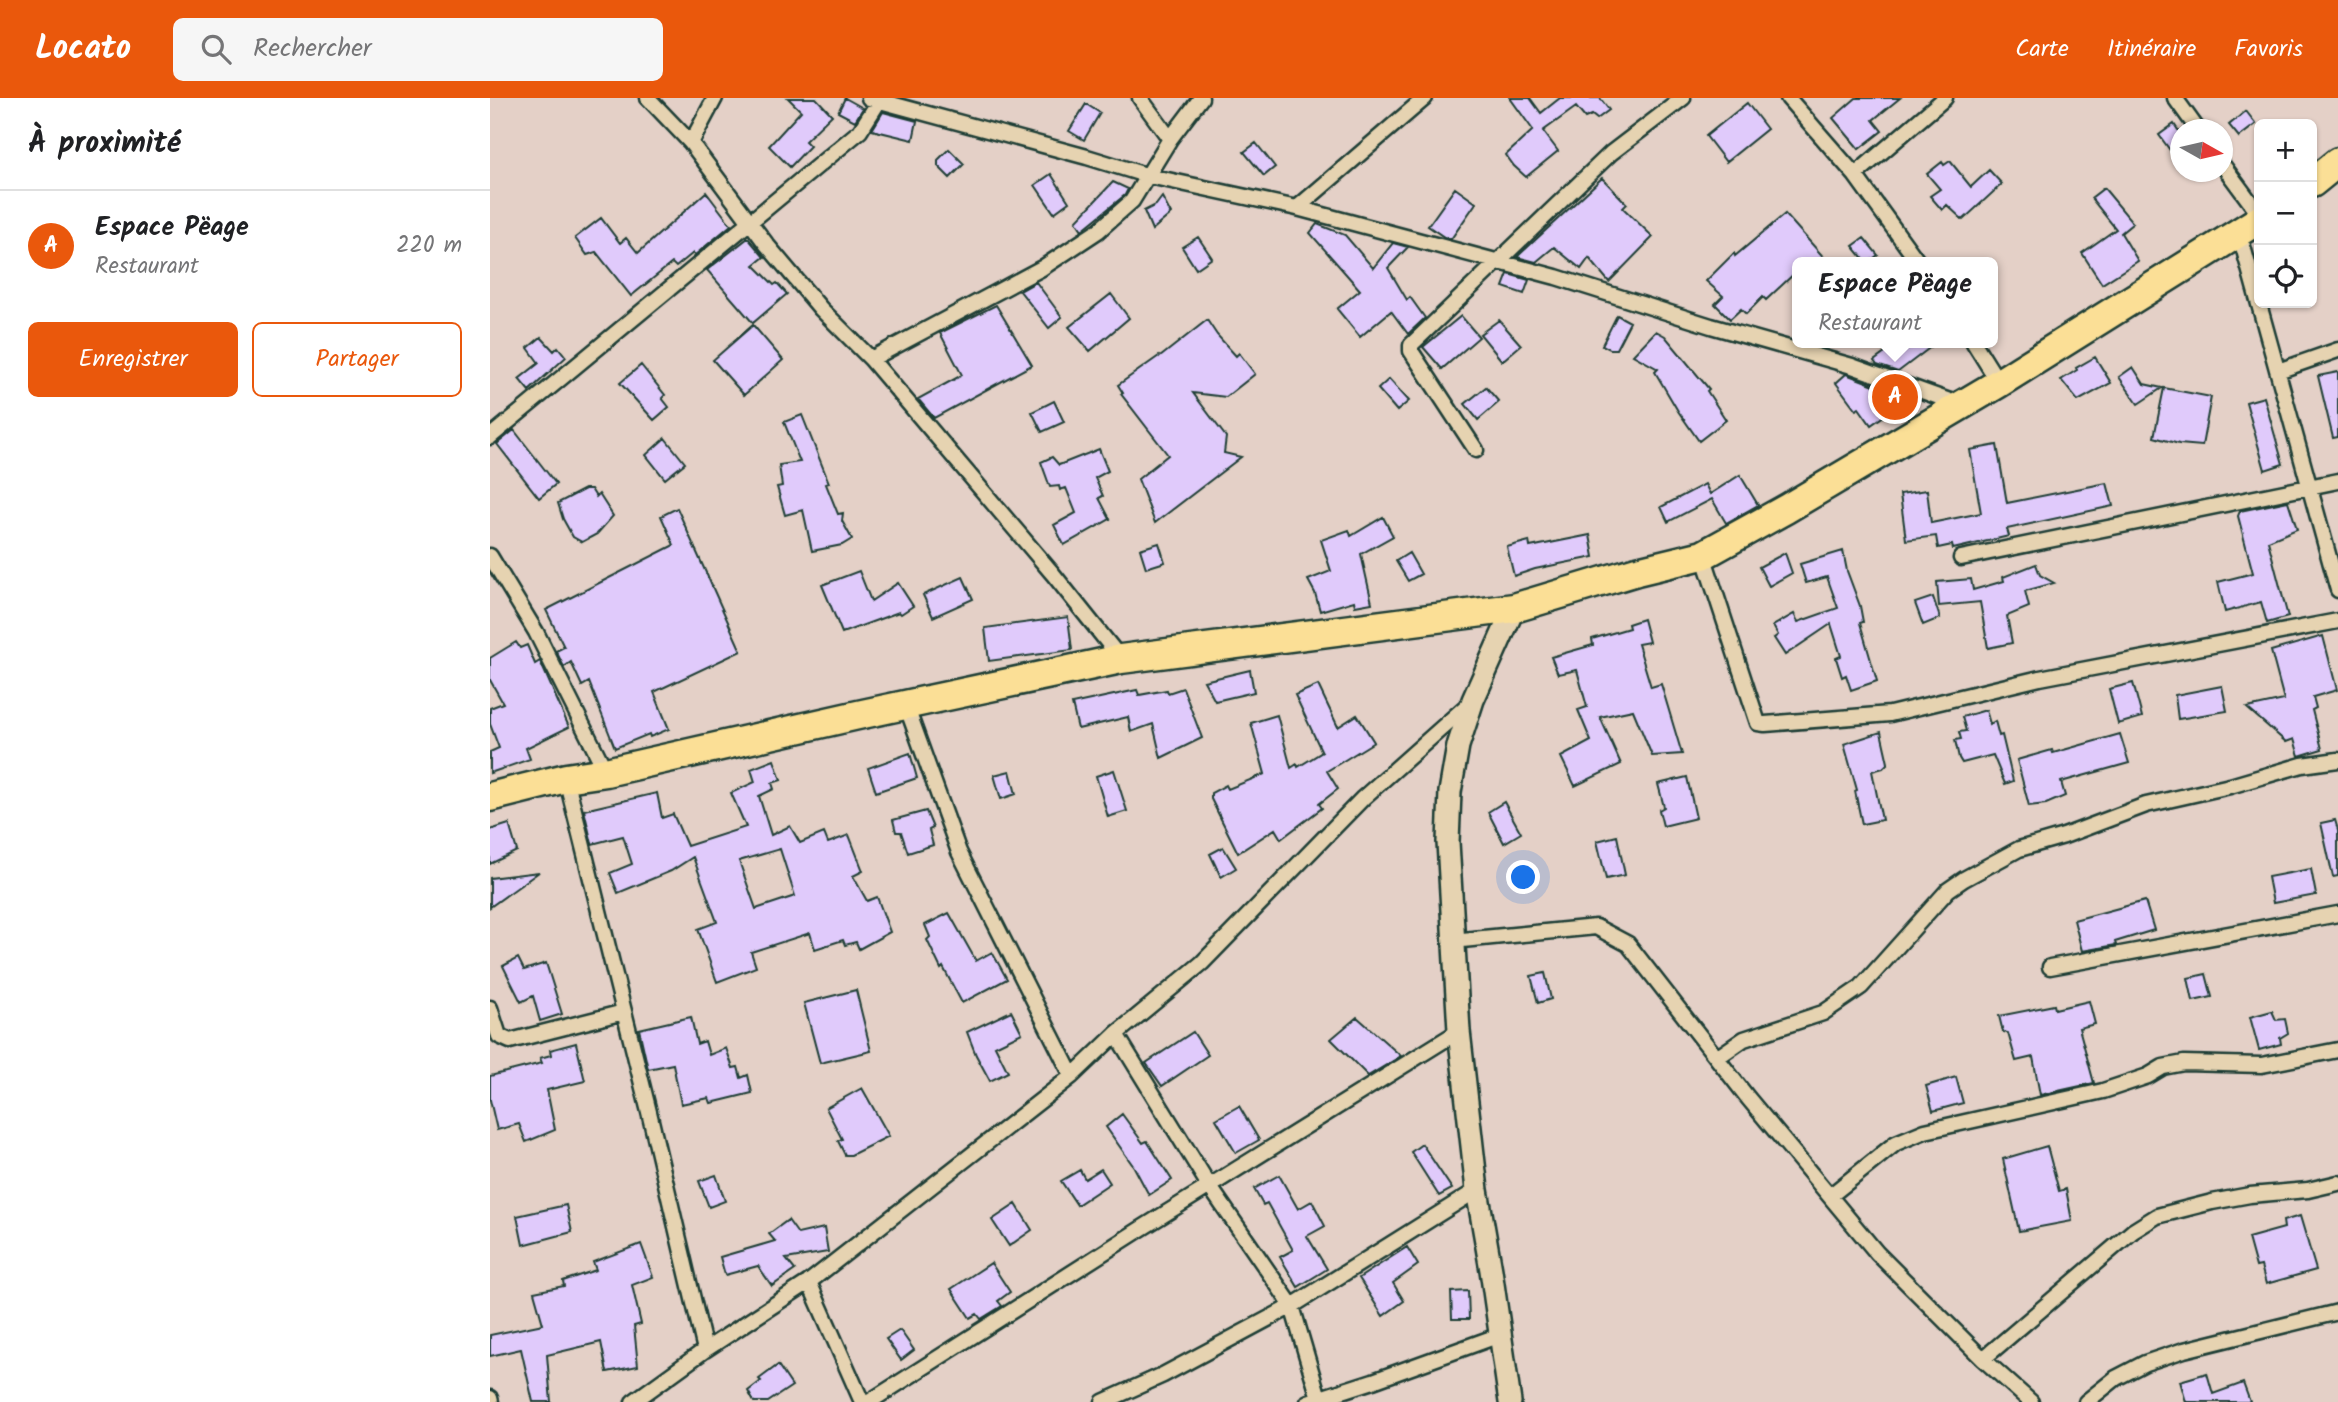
<!DOCTYPE html>
<html lang="fr">
<meta charset="utf-8">
<style>
:root{--surface:#fff;--page:#f6f6f6;--text:#202124;--muted:#757577;--line:#e0e0e0;--accent:#ea580c}
body{margin:0;font-family:Kalam,sans-serif;background:var(--page);color:var(--text)}
.controls{position:absolute;right:21px;top:21px;display:grid;overflow:hidden;border-radius:10px;box-shadow:0 2px 5px #0004}
.controls button{width:63px;height:63px;display:grid;place-items:center;padding:0;border:0;border-bottom:2px solid var(--line);background:var(--surface);color:var(--text);font:35px sans-serif}
.compass{position:absolute;left:1680px;top:21px;width:63px;height:63px;border-radius:50%;background:var(--surface);box-shadow:0 2px 5px #0004;rotate:98deg}
.you{position:absolute;left:1034px;top:780px;width:24px;height:24px;margin:-18px;border:5px solid #fff;border-radius:50%;background:#1a73e8;box-shadow:0 0 0 10px #1a73e833}
.badge{display:grid;place-items:center;width:46px;height:46px;border-radius:50%;background:var(--accent);color:#fff;font-size:23px;font-weight:700}
.pin{position:absolute;translate:-50% -50%;border:4px solid #fff;box-shadow:0 2px 7px #0006}
.popup{position:absolute;left:1302px;top:159px;width:206px;height:91px;box-sizing:border-box;display:grid;place-content:center;border-radius:10px;background:var(--surface);filter:drop-shadow(0 2px 5px #0005);font-size:23px;white-space:nowrap;color:var(--muted)}
.popup b{font-size:26px;color:var(--text)}
.popup::after{content:'';position:absolute;left:50%;top:100%;margin-left:-14px;border:14px solid transparent;border-top-color:var(--surface)}
.list{margin:0;padding:0;list-style:none}
h2{display:flex;justify-content:space-between;align-items:center;height:91px;margin:0;padding:0 28px;font-size:30px}
h2 small{font-size:23px;font-weight:400;color:var(--muted)}
.list li{display:grid;grid-template-columns:46px 1fr auto;gap:21px;align-items:center;box-sizing:border-box;height:112px;padding:0 28px;border-top:2px solid var(--line)}
.list b{display:block;font-size:26px;white-space:nowrap}
.list p{margin:0;font-size:23px;white-space:nowrap;color:var(--muted)}
.list em{font-size:23px;font-style:normal;color:var(--muted)}
.actions{display:flex;gap:14px;padding:21px 28px}
.actions a{flex:1;padding:16px 0;border:2px solid var(--accent);border-radius:10px;text-align:center;font-size:24px;color:var(--accent)}
.actions .main{background:var(--accent);color:#fff}
.icon{flex:none;width:38px;height:38px;fill:none;stroke:currentColor;stroke-width:2;stroke-linecap:round;stroke-linejoin:round}
.map{position:relative;flex:none;width:1848px;height:1304px;overflow:hidden}
header{display:flex;align-items:center;gap:42px;box-sizing:border-box;height:98px;padding:0 35px;background:var(--accent);color:#fff}
header strong{font-size:33px}
nav{display:flex;gap:38px;margin-inline-start:auto;font-size:24px}
.search{width:490px;height:63px;background:var(--page);display:flex;align-items:center;gap:18px;box-sizing:border-box;padding:0 24px;border-radius:10px;color:var(--muted);font-size:26px}
main{display:flex}
aside{flex:1;background:var(--surface)}
.map>svg:first-child{display:block}
.building{fill:#e0cafb;stroke:#1f3d34;stroke-width:2;fill-rule:evenodd}
.lines{fill:none;stroke-linecap:round;stroke-linejoin:round}
.street-casing{stroke:#1f3d34;stroke-width:19}
.secondary-casing{stroke:#1f3d34;stroke-width:26}
.highway-casing{stroke:#1f3d34;stroke-width:33}
.street{stroke:#e6d3b1;stroke-width:14}
.secondary{stroke:#e6d3b1;stroke-width:21}
.highway{stroke:#fbdf96;stroke-width:28}
</style>
<header>
<strong>Locato</strong>
<div class="search"><svg class="icon" aria-label="search" viewBox="0 0 24 24"><circle cx="10" cy="10" r="6"/><path d="M15 15l6 6"/></svg>Rechercher</div>
<nav><a>Carte</a><a>Itinéraire</a><a>Favoris</a></nav>
</header>
<main>
<aside>
<h2>À proximité<small></small></h2>
<ul class="list">
<li><span class="badge">A</span><div><b>Espace Pëage</b><p>Restaurant</p></div><em>220 m</em></li>
</ul>
<div class="actions"><a class="main">Enregistrer</a><a>Partager</a></div>
</aside>
<div class="map">
<svg width="1848" height="1304" viewBox="0 0 1848 1304">
<rect width="100%" height="100%" fill="#e4d0c7"/>
<filter id="ink" filterUnits="userSpaceOnUse"><feTurbulence type="fractalNoise" baseFrequency=".0143" numOctaves="2"/><feDisplacementMap in="SourceGraphic" scale="14" xChannelSelector="R" yChannelSelector="G"/><feConvolveMatrix kernelMatrix="1 2 1 2 8 2 1 2 1" color-interpolation-filters="sRGB"/></filter>
<g filter="url(#ink)">
<path class="building" d="M 298,0 L 326,0 L 342,17 L 315,43 L 320,48 L 300,69 L 279,48 L 311,13 Z
M 355,0 L 373,10 L 365,23 L 348,14 Z
M 1020,0 L 1040,0 L 1051,15 L 1070,0 L 1110,0 L 1119,12 L 1107,21 L 1102,17 L 1095,20 L 1086,9 L 1053,33 L 1068,53 L 1036,79 L 1024,68 L 1016,57 L 1043,32 Z
M 1366,0 L 1410,0 L 1383,22 L 1392,33 L 1369,51 L 1343,20 Z
M 1257,5 L 1277,31 L 1236,64 L 1216,38 Z
M 596,6 L 610,15 L 594,42 L 579,33 Z
M 1756,13 L 1766,26 L 1749,39 L 1739,27 Z
M 393,14 L 427,23 L 423,42 L 382,32 Z
M 1684,26 L 1690,35 L 1690,66 L 1669,37 Z
M 766,45 L 785,69 L 774,78 L 754,54 Z
M 459,51 L 474,66 L 460,80 L 448,68 L 448,62 Z
M 1460,63 L 1481,89 L 1499,72 L 1512,86 L 1473,122 L 1457,107 L 1452,112 L 1440,98 L 1450,91 L 1437,76 L 1452,64 L 1454,67 Z
M 561,76 L 579,104 L 564,115 L 545,87 Z
M 1112,80 L 1137,106 L 1133,110 L 1163,139 L 1119,184 L 1099,160 L 1091,171 L 1064,149 L 1046,164 L 1027,159 Z
M 623,84 L 638,91 L 635,97 L 592,132 L 586,123 Z
M 965,90 L 986,105 L 961,141 L 954,139 L 938,128 Z
M 1614,90 L 1643,125 L 1631,135 L 1648,163 L 1612,186 L 1592,155 L 1626,131 L 1601,100 Z
M 216,94 L 241,127 L 205,157 L 203,155 L 186,169 L 182,165 L 141,198 L 106,154 L 97,157 L 85,140 L 111,120 L 130,145 L 136,140 L 148,155 Z
M 672,99 L 681,116 L 662,132 L 654,113 L 666,107 Z
M 1295,116 L 1338,164 L 1307,164 L 1307,173 L 1276,202 L 1273,199 L 1256,216 L 1251,211 L 1240,221 L 1225,206 L 1233,198 L 1216,183 L 1244,155 L 1245,158 Z
M 827,126 L 855,137 L 883,170 L 903,145 L 918,149 L 898,170 L 917,202 L 920,199 L 935,220 L 918,236 L 901,213 L 870,239 L 847,211 L 870,192 L 820,135 Z
M 708,139 L 722,160 L 706,171 L 692,149 Z
M 258,140 L 274,159 L 264,167 L 284,187 L 287,185 L 297,196 L 263,225 L 217,172 Z
M 1374,140 L 1388,157 L 1379,164 L 1376,164 L 1363,148 Z
M 1018,176 L 1039,182 L 1034,196 L 1013,189 Z
M 546,184 L 572,219 L 559,230 L 530,193 Z
M 621,196 L 639,220 L 600,253 L 579,229 Z
M 506,207 L 542,267 L 444,320 L 428,301 L 472,277 L 450,235 Z
M 1127,217 L 1140,224 L 1126,251 L 1120,251 L 1112,247 Z
M 971,218 L 989,239 L 952,271 L 933,249 Z
M 717,222 L 727,237 L 746,258 L 749,255 L 765,276 L 736,299 L 703,295 L 736,339 L 734,355 L 751,359 L 665,425 L 648,381 L 678,357 L 631,296 L 633,295 L 628,287 L 669,258 L 670,259 Z
M 1009,222 L 1031,247 L 1012,263 L 990,236 Z
M 263,227 L 293,262 L 254,297 L 223,262 Z
M 1166,233 L 1175,238 L 1219,291 L 1217,293 L 1236,322 L 1209,343 L 1188,313 L 1165,274 L 1168,271 L 1143,257 Z
M 51,239 L 64,253 L 68,249 L 76,259 L 39,293 L 29,281 L 49,265 L 38,250 Z
M 1413,245 L 1446,245 L 1408,274 L 1387,267 L 1384,263 L 1399,252 L 1401,255 Z
M 1605,259 L 1621,285 L 1588,303 L 1571,282 L 1587,272 L 1586,270 Z
M 151,267 L 175,297 L 172,300 L 179,309 L 164,322 L 130,285 Z
M 1643,269 L 1654,286 L 1672,290 L 1648,306 L 1629,279 Z
M 1848,274 L 1848,339 L 1843,340 L 1828,278 Z
M 1356,276 L 1392,290 L 1405,310 L 1381,327 L 1369,310 L 1366,312 L 1346,285 Z
M 899,281 L 919,303 L 907,313 L 888,291 Z
M 996,289 L 1009,304 L 988,322 L 975,306 Z
M 1674,290 L 1721,299 L 1712,348 L 1689,346 L 1664,339 Z
M 1774,299 L 1793,366 L 1775,372 L 1756,304 Z
M 564,303 L 574,324 L 552,334 L 542,314 Z
M 312,317 L 339,385 L 336,386 L 348,416 L 353,415 L 352,423 L 362,441 L 352,447 L 322,453 L 313,412 L 295,417 L 287,389 L 292,388 L 289,367 L 310,364 L 294,324 Z
M 24,332 L 66,386 L 49,400 L 7,346 Z
M 175,340 L 195,365 L 175,381 L 156,357 Z
M 1507,347 L 1517,405 L 1617,385 L 1623,408 L 1517,431 L 1519,438 L 1463,451 L 1462,447 L 1448,450 L 1446,438 L 1416,442 L 1410,396 L 1437,392 L 1441,425 L 1491,415 L 1480,352 Z
M 609,351 L 618,373 L 605,380 L 613,398 L 609,400 L 620,421 L 574,447 L 564,427 L 586,415 L 576,390 L 570,392 L 569,388 L 560,389 L 551,364 L 562,359 L 569,367 Z
M 1250,377 L 1268,407 L 1236,425 L 1222,401 L 1178,424 L 1171,409 L 1215,386 L 1220,396 Z
M 95,391 L 101,391 L 106,399 L 109,396 L 123,418 L 107,436 L 92,444 L 83,439 L 73,421 L 68,405 Z
M 1798,403 L 1807,431 L 1778,443 L 1798,519 L 1777,525 L 1771,504 L 1735,514 L 1728,484 L 1763,475 L 1748,418 L 1750,413 Z
M 187,410 L 251,553 L 164,594 L 179,631 L 160,639 L 159,636 L 125,650 L 99,584 L 92,588 L 81,564 L 74,569 L 66,553 L 74,549 L 56,512 L 184,447 L 171,418 Z
M 893,419 L 903,438 L 871,456 L 882,505 L 865,508 L 864,503 L 830,513 L 825,495 L 818,482 L 841,473 L 831,442 L 859,432 L 861,438 Z
M 1100,437 L 1104,459 L 1045,471 L 1024,478 L 1017,449 L 1039,443 L 1040,449 Z
M 669,445 L 675,464 L 656,470 L 650,451 Z
M 1353,453 L 1357,473 L 1370,508 L 1373,524 L 1370,525 L 1387,583 L 1361,592 L 1356,577 L 1352,579 L 1346,560 L 1351,558 L 1341,526 L 1295,557 L 1284,540 L 1288,537 L 1283,528 L 1304,516 L 1308,524 L 1348,510 L 1337,479 L 1316,485 L 1310,466 Z
M 919,455 L 931,476 L 918,483 L 906,463 Z
M 1295,455 L 1302,475 L 1279,488 L 1269,469 Z
M 1546,466 L 1550,477 L 1564,485 L 1535,493 L 1539,509 L 1517,518 L 1522,545 L 1498,550 L 1490,504 L 1449,508 L 1447,484 L 1481,481 L 1483,492 L 1514,483 L 1513,479 Z
M 369,473 L 381,503 L 408,485 L 423,508 L 411,516 L 409,514 L 352,535 L 332,487 Z
M 473,479 L 483,501 L 443,519 L 433,497 Z
M 1443,499 L 1450,520 L 1433,527 L 1425,505 Z
M 578,519 L 582,552 L 499,563 L 495,530 Z
M 1153,521 L 1159,544 L 1148,546 L 1161,589 L 1171,586 L 1192,656 L 1162,658 L 1143,612 L 1110,619 L 1131,666 L 1085,688 L 1071,659 L 1101,643 L 1088,612 L 1097,609 L 1087,572 L 1068,576 L 1061,559 L 1103,547 L 1102,541 L 1139,530 L 1138,526 Z
M 1833,538 L 1847,592 L 1823,599 L 1826,610 L 1822,612 L 1832,651 L 1809,658 L 1804,641 L 1796,644 L 1757,610 L 1794,602 L 1781,553 Z
M 26,544 L 30,550 L 37,547 L 45,566 L 50,563 L 79,629 L 36,650 L 40,661 L 0,675 L 0,654 L 9,650 L 0,626 L 0,610 L 13,605 L 0,582 L 0,560 Z
M 760,572 L 764,594 L 725,603 L 714,583 Z
M 1643,585 L 1652,619 L 1628,626 L 1619,591 Z
M 828,587 L 848,629 L 867,617 L 884,644 L 837,673 L 848,691 L 829,706 L 832,710 L 791,741 L 785,731 L 748,755 L 721,701 L 721,695 L 736,687 L 738,691 L 775,676 L 761,625 L 787,617 L 801,670 L 807,666 L 808,669 L 832,654 L 805,597 Z
M 1732,588 L 1737,613 L 1688,621 L 1685,597 Z
M 693,590 L 712,640 L 671,660 L 663,626 L 641,634 L 638,619 L 588,631 L 582,606 L 647,592 L 649,597 L 677,592 L 678,595 Z
M 1496,612 L 1500,626 L 1505,623 L 1509,638 L 1512,637 L 1523,683 L 1515,686 L 1503,657 L 1472,665 L 1469,660 L 1465,642 L 1471,641 L 1469,634 L 1476,633 L 1472,619 Z
M 1391,634 L 1398,665 L 1393,670 L 1382,673 L 1392,722 L 1372,726 L 1365,693 L 1367,692 L 1354,646 Z
M 1630,636 L 1639,665 L 1571,684 L 1575,698 L 1556,706 L 1539,708 L 1527,662 L 1562,652 L 1563,655 Z
M 420,655 L 427,680 L 386,694 L 378,670 Z
M 284,662 L 291,682 L 282,685 L 284,691 L 269,698 L 281,737 L 300,728 L 310,745 L 334,735 L 338,745 L 359,737 L 373,773 L 363,778 L 377,803 L 387,799 L 400,834 L 369,851 L 366,844 L 355,847 L 353,842 L 325,851 L 320,835 L 261,854 L 266,869 L 227,884 L 208,831 L 227,824 L 203,759 L 181,773 L 128,795 L 120,775 L 142,766 L 133,738 L 102,746 L 94,712 L 167,695 L 172,720 L 183,716 L 197,748 L 256,729 L 241,695 L 265,684 L 261,671 ZM 290,751 L 305,798 L 266,811 L 249,763 Z
M 624,672 L 637,713 L 618,719 L 606,678 Z
M 520,673 L 526,696 L 511,701 L 504,677 Z
M 1197,679 L 1206,720 L 1173,728 L 1169,712 L 1174,709 L 1168,686 Z
M 1014,704 L 1031,735 L 1014,745 L 998,714 Z
M 436,713 L 443,730 L 439,732 L 443,747 L 418,755 L 411,734 L 406,734 L 403,722 Z
M 1845,722 L 1848,732 L 1848,778 L 1843,779 L 1831,725 Z
M 19,726 L 27,753 L 0,766 L 0,732 Z
M 1127,738 L 1135,777 L 1116,781 L 1107,743 Z
M 733,749 L 746,770 L 731,779 L 720,756 Z
M 1821,771 L 1826,797 L 1783,805 L 1778,779 Z
M 49,774 L 0,809 L 0,780 Z
M 1655,803 L 1664,832 L 1625,844 L 1626,847 L 1592,853 L 1584,822 Z
M 459,815 L 486,863 L 502,854 L 517,881 L 472,905 L 453,869 L 451,871 L 437,842 L 440,839 L 435,827 Z
M 28,860 L 34,872 L 56,865 L 72,916 L 50,923 L 43,898 L 31,904 L 13,868 Z
M 1055,875 L 1061,901 L 1048,905 L 1041,878 Z
M 1716,876 L 1722,899 L 1703,903 L 1698,880 Z
M 366,892 L 381,953 L 330,965 L 314,905 Z
M 1599,903 L 1605,926 L 1589,930 L 1604,985 L 1550,997 L 1543,959 L 1526,963 L 1518,935 L 1513,934 L 1509,918 L 1564,907 L 1565,911 Z
M 521,913 L 532,935 L 505,948 L 518,974 L 500,983 L 486,957 L 477,934 Z
M 1782,913 L 1786,922 L 1795,921 L 1798,935 L 1790,940 L 1791,946 L 1769,952 L 1760,919 Z
M 201,919 L 207,946 L 215,943 L 219,957 L 236,950 L 243,970 L 248,969 L 251,980 L 258,977 L 262,995 L 221,1005 L 219,1000 L 191,1006 L 183,966 L 158,971 L 149,931 Z
M 867,919 L 911,958 L 878,978 L 841,941 Z
M 703,934 L 718,957 L 672,988 L 656,965 Z
M 86,945 L 95,983 L 57,992 L 65,1032 L 36,1044 L 29,1026 L 7,1032 L 0,1002 L 0,978 L 52,965 L 50,960 L 61,957 L 60,952 Z
M 1466,979 L 1473,1005 L 1443,1013 L 1436,988 Z
M 372,990 L 399,1038 L 361,1057 L 355,1057 L 348,1043 L 352,1041 L 336,1010 Z
M 749,1008 L 769,1042 L 746,1055 L 726,1021 Z
M 632,1016 L 653,1045 L 657,1043 L 682,1082 L 659,1097 L 644,1069 L 616,1029 Z
M 932,1046 L 962,1091 L 949,1098 L 921,1054 Z
M 1557,1048 L 1569,1093 L 1576,1091 L 1582,1123 L 1529,1133 L 1513,1061 Z
M 611,1071 L 620,1085 L 587,1107 L 571,1083 L 590,1072 L 595,1081 Z
M 226,1077 L 235,1103 L 219,1109 L 209,1083 Z
M 789,1077 L 808,1111 L 822,1103 L 835,1128 L 817,1138 L 837,1171 L 808,1189 L 790,1159 L 803,1152 L 777,1105 L 773,1107 L 764,1091 Z
M 526,1106 L 542,1132 L 519,1148 L 502,1122 Z
M 76,1107 L 82,1134 L 33,1147 L 27,1118 Z
M 1810,1118 L 1826,1172 L 1776,1186 L 1771,1168 L 1766,1169 L 1758,1140 L 1794,1130 L 1793,1123 Z
M 298,1122 L 308,1136 L 334,1130 L 338,1154 L 296,1161 L 305,1172 L 282,1188 L 268,1168 L 235,1177 L 230,1159 L 285,1143 L 279,1136 Z
M 151,1146 L 163,1179 L 142,1187 L 151,1226 L 144,1228 L 148,1268 L 117,1274 L 111,1244 L 57,1257 L 61,1304 L 43,1304 L 31,1251 L 0,1258 L 0,1237 L 53,1226 L 44,1194 L 74,1188 L 73,1183 L 106,1172 L 103,1164 Z
M 917,1149 L 928,1167 L 903,1185 L 914,1203 L 893,1218 L 869,1180 Z
M 501,1165 L 520,1194 L 508,1203 L 512,1208 L 491,1221 L 487,1216 L 480,1220 L 461,1191 Z
M 978,1193 L 979,1221 L 962,1221 L 961,1194 Z
M 410,1232 L 424,1252 L 411,1262 L 396,1241 Z
M 288,1267 L 302,1288 L 278,1304 L 264,1304 L 258,1293 L 271,1283 L 269,1281 Z
M 1717,1275 L 1723,1296 L 1753,1285 L 1760,1304 L 1696,1304 L 1690,1283 Z"/>
<g class="lines">
<defs>
<path id="street" d="M 158,0 L 201,45 L 277,147 L 331,211 L 381,261 L 563,476 L 631,561
M 379,0 L 597,59 L 659,78 L 807,110 L 1066,179 L 1221,228 L 1362,268 L 1471,307
M 650,0 L 680,41
M 1298,0 L 1365,77 L 1428,164
M 1685,0 L 1708,32
M 201,45 L 225,0
M 1732,66 L 1769,116
M 1365,77 L 1455,0
M 807,110 L 935,0
M 1749,134 L 1848,492
M 1484,245 L 1509,285
M 381,261 L 552,170 L 608,133 L 642,103 L 680,41 L 711,0
M 1788,273 L 1848,252
M 0,339 L 370,33 L 389,3
M 986,352 L 921,253 L 921,247 L 1121,55 L 1193,0
M 1213,457 L 1266,619 L 1268,625 L 1275,626 L 1400,616 L 1550,580 L 1848,523
M 0,458 L 46,534 L 116,674
M 1471,460 L 1848,383
M 416,607 L 469,754 L 582,978
M 76,680 L 159,1014 L 215,1252
M 962,843 L 1106,829 L 1138,846 L 1258,1000 L 1387,1155 L 1493,1261 L 1541,1304
M 1560,869 L 1848,816
M 0,910 L 9,938 L 20,943 L 134,914
M 626,936 L 720,1089 L 802,1208 L 829,1300
M 1228,959 L 1254,941 L 1333,915 L 1371,889 L 1458,792 L 1474,781 L 1529,751 L 1574,738 L 1656,707 L 1740,688 L 1812,667 L 1848,662
M 1340,1098 L 1406,1045 L 1435,1033 L 1613,993 L 1658,978 L 1673,969 L 1694,965 L 1772,967 L 1848,952
M 319,1184 L 372,1304
M 1493,1261 L 1643,1133 L 1667,1118 L 1722,1104 L 1760,1097 L 1818,1092 L 1848,1085
M 0,1300 L 1,1304
M 143,1304 L 215,1252 L 319,1184 L 582,978 L 626,936 L 712,865 L 873,700 L 982,603
M 379,1304 L 649,1132 L 969,933
M 613,1304 L 673,1277 L 802,1208 L 987,1092
M 818,1304 L 883,1283 L 1010,1237
M 1596,1304 L 1626,1280 L 1655,1265 L 1694,1252 L 1848,1214"/>
<path id="secondary" d="M 1020,1304 L 1001,1172 L 987,1092 L 969,933 L 958,744 L 960,694 L 968,648 L 983,602 L 1024,510"/>
<path id="highway" d="M 1822,85 L 1848,64
M 0,699 L 76,680 L 116,674 L 368,617 L 631,561 L 1024,510 L 1147,473 L 1213,457 L 1296,411 L 1509,285 L 1769,122"/>
</defs>
<use href="#street" class="street-casing"/>
<use href="#secondary" class="secondary-casing"/>
<use href="#highway" class="highway-casing"/>
<use href="#street" class="street"/>
<use href="#secondary" class="secondary"/>
<use href="#highway" class="highway"/>
</g>
</g>
</svg>
<div class="controls">
<button>+</button>
<button>−</button>
<button><svg class="icon" aria-label="locate" viewBox="0 0 24 24"><circle cx="12" cy="12" r="6"/><path d="M12 2v4M12 18v4M2 12h4M18 12h4"/></svg></button>
</div>
<svg class="compass" viewBox="-18 -18 36 36"><path d="M0-13l5 13h-10z" fill="#e53935"/><path d="M0 13l5-13h-10z" fill="#757577"/></svg>
<div class="you"></div>
<div class="pin badge" style="left:1405px;top:299px">A</div>
<div class="popup"><b>Espace Pëage</b>Restaurant</div>
</div>
</main>
